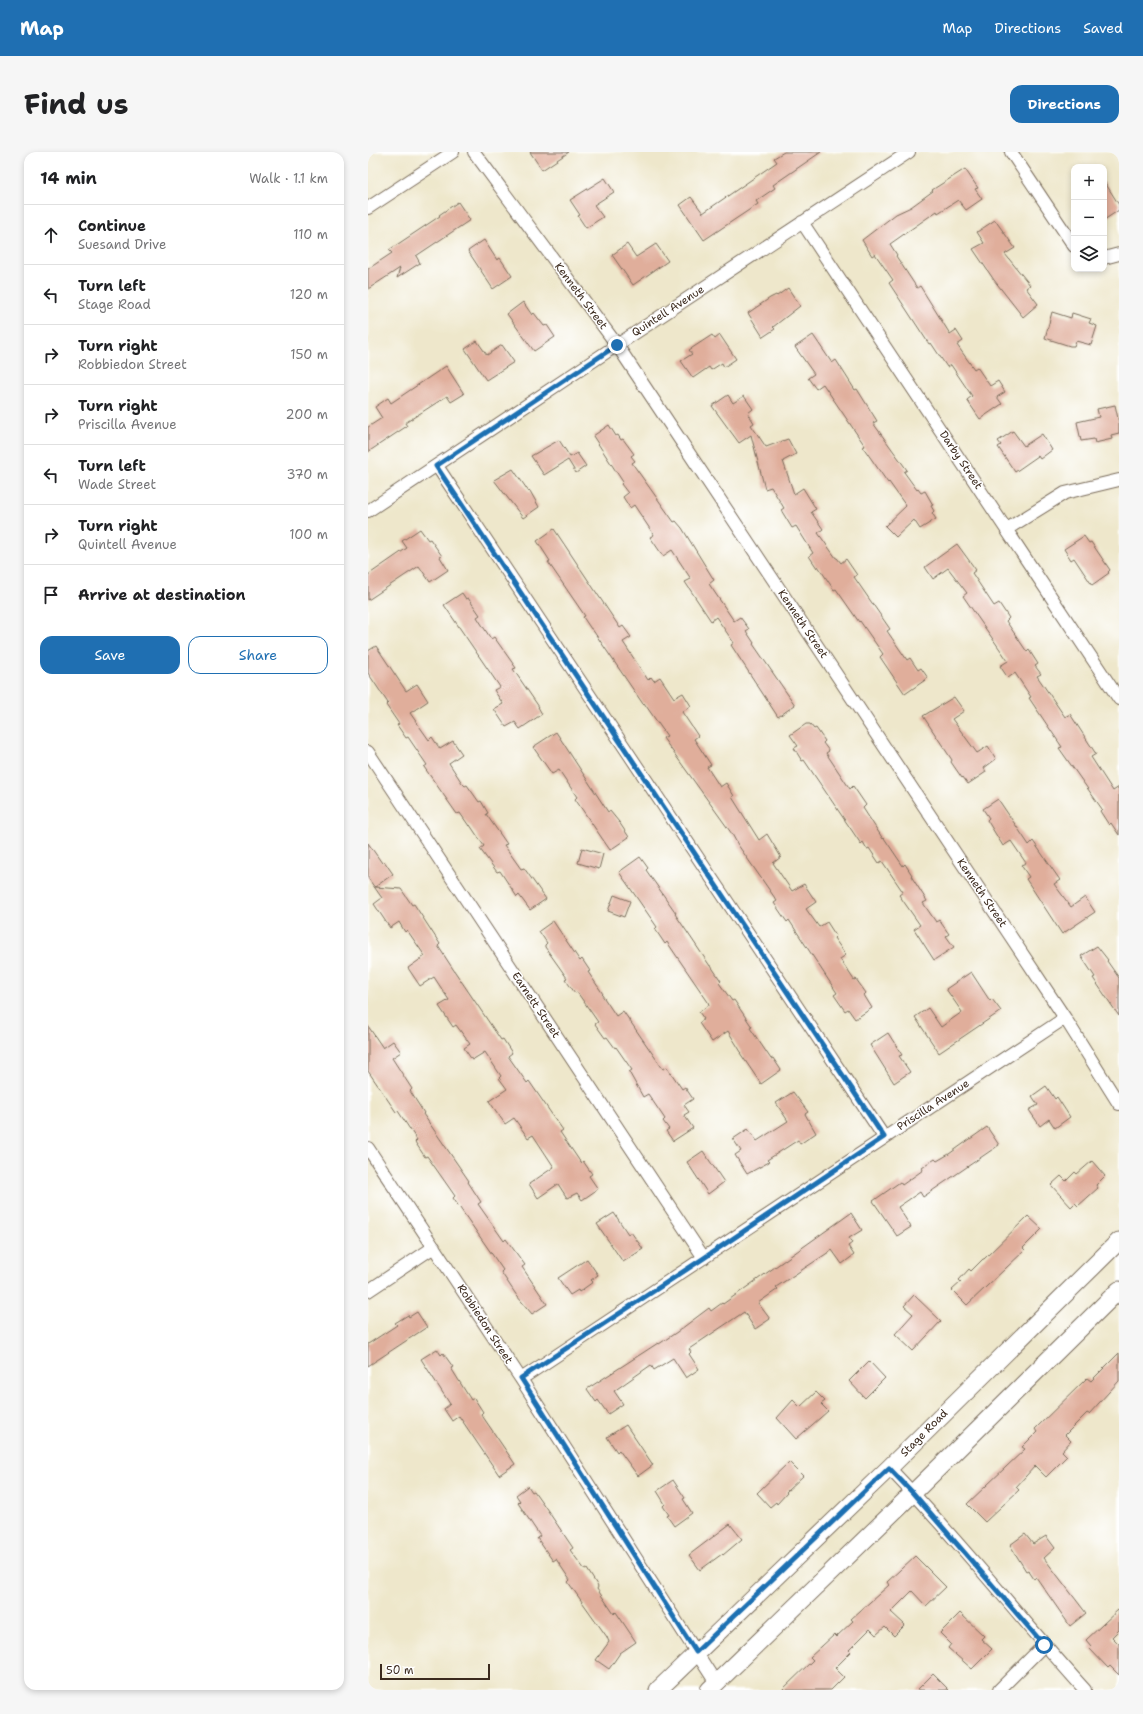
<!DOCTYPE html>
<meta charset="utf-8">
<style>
:root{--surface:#fff;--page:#f6f6f6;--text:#202124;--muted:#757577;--line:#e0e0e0;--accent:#1f6fb2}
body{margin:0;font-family:"Shantell Sans",sans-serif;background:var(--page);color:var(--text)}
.controls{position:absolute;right:12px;top:12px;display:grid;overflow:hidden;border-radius:8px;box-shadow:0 2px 6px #0003}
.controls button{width:36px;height:36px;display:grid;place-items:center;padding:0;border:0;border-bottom:1px solid var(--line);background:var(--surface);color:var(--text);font:20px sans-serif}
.scale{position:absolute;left:12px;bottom:10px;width:110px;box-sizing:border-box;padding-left:4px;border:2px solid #3b2a1e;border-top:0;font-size:11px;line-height:14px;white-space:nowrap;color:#3b2a1e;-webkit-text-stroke:3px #fff;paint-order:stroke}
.stop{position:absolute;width:12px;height:12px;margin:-9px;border:3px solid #1f6fb2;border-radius:50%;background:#fff}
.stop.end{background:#1f6fb2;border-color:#fff;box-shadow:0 1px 4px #0008}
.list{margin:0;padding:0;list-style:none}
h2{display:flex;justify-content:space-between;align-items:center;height:52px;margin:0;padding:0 16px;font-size:17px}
h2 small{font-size:13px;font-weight:400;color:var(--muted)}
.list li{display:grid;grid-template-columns:26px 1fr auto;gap:12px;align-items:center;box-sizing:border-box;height:60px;padding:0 16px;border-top:1px solid var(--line)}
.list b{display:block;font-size:15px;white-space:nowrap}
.list p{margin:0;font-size:13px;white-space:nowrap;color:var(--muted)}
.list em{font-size:13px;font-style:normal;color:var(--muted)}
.actions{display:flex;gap:8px;padding:12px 16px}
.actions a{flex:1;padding:9px 0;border:1px solid var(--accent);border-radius:12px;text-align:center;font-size:14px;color:var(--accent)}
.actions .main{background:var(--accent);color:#fff}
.icon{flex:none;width:22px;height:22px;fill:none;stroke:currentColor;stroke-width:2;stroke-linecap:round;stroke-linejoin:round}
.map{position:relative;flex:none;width:751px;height:1538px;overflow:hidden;border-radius:12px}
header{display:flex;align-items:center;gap:24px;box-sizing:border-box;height:56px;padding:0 20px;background:var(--accent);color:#fff}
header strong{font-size:19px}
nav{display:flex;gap:22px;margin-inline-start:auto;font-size:14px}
.intro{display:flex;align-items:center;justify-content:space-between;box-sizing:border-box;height:96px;padding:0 24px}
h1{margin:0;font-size:28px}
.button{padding:10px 18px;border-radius:12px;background:var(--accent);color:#fff;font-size:14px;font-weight:700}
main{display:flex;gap:24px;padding:0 24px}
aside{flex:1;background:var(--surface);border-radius:12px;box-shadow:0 2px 6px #0003}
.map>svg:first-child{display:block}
.building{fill:#e0ae9b}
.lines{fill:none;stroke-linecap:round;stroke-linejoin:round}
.street-casing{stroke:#7a6c5b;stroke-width:14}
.secondary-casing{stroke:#7a6c5b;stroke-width:19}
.street{stroke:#fff;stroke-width:12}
.secondary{stroke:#fff;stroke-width:17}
.route{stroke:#1f6fb2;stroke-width:5}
.labels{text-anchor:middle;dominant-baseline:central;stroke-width:3;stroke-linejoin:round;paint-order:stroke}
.street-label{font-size:11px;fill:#3b2a1e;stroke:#fff}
</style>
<header>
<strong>Map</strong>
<nav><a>Map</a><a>Directions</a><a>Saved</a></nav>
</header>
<div class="intro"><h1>Find us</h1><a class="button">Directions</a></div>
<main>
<aside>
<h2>14 min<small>Walk · 1.1 km</small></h2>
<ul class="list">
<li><svg class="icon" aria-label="ahead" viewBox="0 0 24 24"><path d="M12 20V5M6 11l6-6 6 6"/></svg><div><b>Continue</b><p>Suesand Drive</p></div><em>110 m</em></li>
<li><svg class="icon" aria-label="left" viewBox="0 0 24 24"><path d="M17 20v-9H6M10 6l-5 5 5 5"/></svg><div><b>Turn left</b><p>Stage Road</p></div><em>120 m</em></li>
<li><svg class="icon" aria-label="right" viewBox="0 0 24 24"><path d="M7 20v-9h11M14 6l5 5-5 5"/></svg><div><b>Turn right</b><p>Robbiedon Street</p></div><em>150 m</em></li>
<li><svg class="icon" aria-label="right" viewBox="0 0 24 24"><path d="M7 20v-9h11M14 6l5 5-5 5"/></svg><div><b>Turn right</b><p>Priscilla Avenue</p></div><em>200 m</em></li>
<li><svg class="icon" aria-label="left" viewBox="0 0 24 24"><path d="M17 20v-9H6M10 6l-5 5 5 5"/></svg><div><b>Turn left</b><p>Wade Street</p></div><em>370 m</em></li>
<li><svg class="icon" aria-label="right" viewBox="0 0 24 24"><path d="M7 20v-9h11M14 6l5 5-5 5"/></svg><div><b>Turn right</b><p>Quintell Avenue</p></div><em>100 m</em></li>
<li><svg class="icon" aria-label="arrive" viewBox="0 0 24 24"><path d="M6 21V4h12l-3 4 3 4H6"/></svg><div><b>Arrive at destination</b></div></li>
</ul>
<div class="actions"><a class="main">Save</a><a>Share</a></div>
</aside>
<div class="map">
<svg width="751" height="1538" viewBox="0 0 751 1538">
<rect width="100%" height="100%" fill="#fff"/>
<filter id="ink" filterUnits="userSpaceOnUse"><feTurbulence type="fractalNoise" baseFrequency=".025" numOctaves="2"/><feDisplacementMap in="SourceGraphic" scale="8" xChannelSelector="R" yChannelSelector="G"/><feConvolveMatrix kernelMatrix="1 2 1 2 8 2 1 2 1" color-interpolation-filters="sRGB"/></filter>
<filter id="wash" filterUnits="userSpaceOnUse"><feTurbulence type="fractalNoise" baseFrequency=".012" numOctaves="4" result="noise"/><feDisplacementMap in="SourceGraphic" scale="16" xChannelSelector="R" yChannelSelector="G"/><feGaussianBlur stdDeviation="0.9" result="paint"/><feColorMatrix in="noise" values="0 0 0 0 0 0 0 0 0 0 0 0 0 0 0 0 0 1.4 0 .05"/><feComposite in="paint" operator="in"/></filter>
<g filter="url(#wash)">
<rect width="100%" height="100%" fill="#eee7cb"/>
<g id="blocks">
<path class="building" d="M 162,0 L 201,0 L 174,18 Z
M 416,0 L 453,0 L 405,33 L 407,36 L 388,49 L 390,52 L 336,88 L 312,53 L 323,45 L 335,61 L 409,10 L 406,6 Z
M 597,17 L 610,36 L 607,37 L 614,47 L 598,58 L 590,48 L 570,61 L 569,59 L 522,92 L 529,103 L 528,104 L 549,136 L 552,134 L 582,182 L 588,178 L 595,189 L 589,193 L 606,217 L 609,215 L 622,234 L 630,229 L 637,240 L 629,245 L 634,252 L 612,267 L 599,248 L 604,244 L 583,213 L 579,215 L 563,191 L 561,192 L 521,131 L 525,128 L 507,102 L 504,104 L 494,88 L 528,62 L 543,55 L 565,39 L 564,38 Z
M 237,26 L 246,40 L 226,53 L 235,65 L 218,76 L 210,64 L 212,63 L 202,48 Z
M 736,29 L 751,53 L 751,58 L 736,68 Z
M 90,50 L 102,68 L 48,104 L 52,111 L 29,126 L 32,116 L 0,137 L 0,117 L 24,101 L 21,98 L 72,64 L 71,63 Z
M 627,68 L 647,96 L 637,102 L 662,133 L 658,136 L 670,152 L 655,165 L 626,128 L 605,97 L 616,91 L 609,80 Z
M 116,88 L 129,108 L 132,106 L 144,124 L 125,137 L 100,99 Z
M 259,92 L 268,105 L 288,92 L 300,109 L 265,133 L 244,103 Z
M 420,136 L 432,154 L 405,175 L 407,177 L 395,185 L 380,161 L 402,146 L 408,143 L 409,144 Z
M 155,150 L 164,163 L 166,161 L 176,174 L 179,173 L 187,185 L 166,199 L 139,162 Z
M 684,160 L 703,166 L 704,161 L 723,167 L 721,171 L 729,174 L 723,193 L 708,189 L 706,194 L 702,194 L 677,186 Z
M 344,183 L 347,187 L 352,183 L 368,207 L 356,215 L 354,211 L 343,218 L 341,215 L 325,226 L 313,209 L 324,202 L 321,198 Z
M 445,183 L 464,211 L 468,208 L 487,238 L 489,237 L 509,269 L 505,271 L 539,318 L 536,320 L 549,338 L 550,337 L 553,341 L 557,339 L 565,353 L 563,354 L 566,359 L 564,361 L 568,367 L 552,377 L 546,368 L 528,385 L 517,374 L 538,354 L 521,330 L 520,331 L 495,295 L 497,294 L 455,232 L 448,237 L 440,226 L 446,222 L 427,195 Z
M 109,189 L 119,203 L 134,193 L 146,210 L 118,228 L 97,197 Z
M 78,214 L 96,242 L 83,250 L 79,244 L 37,271 L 39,274 L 0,300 L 0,275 L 14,266 L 7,255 L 20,246 L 23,251 Z
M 360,243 L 365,251 L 376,244 L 385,257 L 380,261 L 386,271 L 383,273 L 398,295 L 420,287 L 428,302 L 415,309 L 426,342 L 435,336 L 448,357 L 443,360 L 455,377 L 450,381 L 468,406 L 469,406 L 473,411 L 478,407 L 489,423 L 486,425 L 522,477 L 519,479 L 539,508 L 542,506 L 550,518 L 553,516 L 560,526 L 537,542 L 512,505 L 515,502 L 492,469 L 491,470 L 468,437 L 466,438 L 450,414 L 449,416 L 441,404 L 445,401 L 428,374 L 424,376 L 413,358 L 416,356 L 403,335 L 397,337 L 383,283 L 371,291 L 344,254 Z
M 747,253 L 751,271 L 751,281 L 743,283 L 744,287 L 727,291 L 726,287 L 713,289 L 709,270 L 731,265 L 729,257 Z
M 241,273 L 248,284 L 250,283 L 253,288 L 255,287 L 266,302 L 263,304 L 267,309 L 264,311 L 306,370 L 308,369 L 314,376 L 346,428 L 341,432 L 366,469 L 372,465 L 381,477 L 378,479 L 386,491 L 385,492 L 427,553 L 410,565 L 363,493 L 366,491 L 348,465 L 343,469 L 317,430 L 323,427 L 304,398 L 295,404 L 282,385 L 286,383 L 266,353 L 262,356 L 255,345 L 260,341 L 253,332 L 255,330 L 225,284 Z
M 645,279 L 656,294 L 674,282 L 684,298 L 672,307 L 670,304 L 647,320 L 630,295 L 633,293 L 630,289 Z
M 191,288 L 202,305 L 209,301 L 218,314 L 208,321 L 200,308 L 176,323 L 163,304 Z
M 145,317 L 161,340 L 162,339 L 171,355 L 155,366 L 126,328 Z
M 52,377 L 60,388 L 62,387 L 74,404 L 72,405 L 80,418 L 62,430 L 51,414 L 0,448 L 0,423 L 39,396 L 34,389 Z
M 186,377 L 252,476 L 255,474 L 263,485 L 255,490 L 280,528 L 283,525 L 286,529 L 292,525 L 306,546 L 315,541 L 323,554 L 314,560 L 330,584 L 326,587 L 343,613 L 339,615 L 352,635 L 358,631 L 366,644 L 364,645 L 391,688 L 399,682 L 413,705 L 405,711 L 424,739 L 436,732 L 448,750 L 438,757 L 451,775 L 459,770 L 468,784 L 466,786 L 478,803 L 472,807 L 486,828 L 488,827 L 498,841 L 496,843 L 504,856 L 487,867 L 480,857 L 477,859 L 466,843 L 469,841 L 421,768 L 419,770 L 406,751 L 409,749 L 370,693 L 364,682 L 295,586 L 299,584 L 276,551 L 275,552 L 224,477 L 223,477 L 215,465 L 217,464 L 180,410 L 182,409 L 169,389 Z
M 716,384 L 721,391 L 723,390 L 742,418 L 740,420 L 741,421 L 724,433 L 706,406 L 703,408 L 696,397 Z
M 589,392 L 608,418 L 604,421 L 626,454 L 631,451 L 641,466 L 638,469 L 659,500 L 661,498 L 670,512 L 667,514 L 673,522 L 669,524 L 697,565 L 702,562 L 728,602 L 723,605 L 745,639 L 751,635 L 751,683 L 743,671 L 741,673 L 732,659 L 734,657 L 691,596 L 694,595 L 661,546 L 663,545 L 647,521 L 640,526 L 632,514 L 640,509 L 595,444 L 599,441 L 580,416 L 565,427 L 557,415 Z
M 94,441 L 98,447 L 100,446 L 112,463 L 109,465 L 123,487 L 126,485 L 148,516 L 145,517 L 171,555 L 170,555 L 174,562 L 152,577 L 147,570 L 138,575 L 126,557 L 135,552 L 126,538 L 132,535 L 76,453 Z
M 8,494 L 38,539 L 49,532 L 60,549 L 42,561 L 61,588 L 64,585 L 72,597 L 85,589 L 94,602 L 81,611 L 94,631 L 97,634 L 99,633 L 111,650 L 113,649 L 120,661 L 118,662 L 139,692 L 136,693 L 153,717 L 156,716 L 178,747 L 162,758 L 151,743 L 149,745 L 132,719 L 129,720 L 112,697 L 116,694 L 102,673 L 101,674 L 92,661 L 89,662 L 56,615 L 59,613 L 40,585 L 38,586 L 29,573 L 31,572 L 18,553 L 20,551 L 0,521 L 0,499 Z
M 586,545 L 596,559 L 584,567 L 609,601 L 620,594 L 628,607 L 616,616 L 618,620 L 600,632 L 595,625 L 594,626 L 583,610 L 584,608 L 555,564 Z
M 438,572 L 442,572 L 446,577 L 448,576 L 457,589 L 455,591 L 461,599 L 458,601 L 482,637 L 485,634 L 498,653 L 495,656 L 515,687 L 516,686 L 535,714 L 537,712 L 544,723 L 543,724 L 559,749 L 555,751 L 568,770 L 571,768 L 581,782 L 578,784 L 586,795 L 566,808 L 546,777 L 552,773 L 531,743 L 535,740 L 514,709 L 511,711 L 501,696 L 499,697 L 495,690 L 493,692 L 436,608 L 434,609 L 426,596 L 430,594 L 422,583 Z
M 188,580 L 240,660 L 242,659 L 251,670 L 261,685 L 242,698 L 207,647 L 209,645 L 191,618 L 184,622 L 165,595 Z
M 630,647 L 661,693 L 665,689 L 692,728 L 686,732 L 703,755 L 717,745 L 727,760 L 694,782 L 658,727 L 661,725 L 653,713 L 658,711 L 643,689 L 635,694 L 619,668 L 621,666 L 615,657 Z
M 0,691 L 14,711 L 16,709 L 25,722 L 7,735 L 33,737 L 44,753 L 46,752 L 72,792 L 70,794 L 83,814 L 133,888 L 135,887 L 144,901 L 140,904 L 159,931 L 161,929 L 185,964 L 195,978 L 192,980 L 213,1011 L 215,1009 L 224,1022 L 221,1024 L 230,1037 L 214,1048 L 209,1041 L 199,1046 L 190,1032 L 170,1046 L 161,1032 L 186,1015 L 165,983 L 160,986 L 146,966 L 137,972 L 121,949 L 139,937 L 131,926 L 133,924 L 117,900 L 104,908 L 96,896 L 102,892 L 88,873 L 85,875 L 71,854 L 81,848 L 66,825 L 52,834 L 40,816 L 57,804 L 39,778 L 37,780 L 31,770 L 22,776 L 6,752 L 14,746 L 0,726 Z
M 214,696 L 235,702 L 231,717 L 210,711 Z
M 272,705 L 280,716 L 278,718 L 308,761 L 307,762 L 342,814 L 343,814 L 353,829 L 351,831 L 364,849 L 366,848 L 384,875 L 382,876 L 403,907 L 405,906 L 413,918 L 393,932 L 372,901 L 373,900 L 360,879 L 344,890 L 331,871 L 336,867 L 331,860 L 341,853 L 340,850 L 299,790 L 297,792 L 287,777 L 289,775 L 251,720 Z
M 246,743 L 262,749 L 256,765 L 240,759 Z
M 185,769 L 212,809 L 214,807 L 222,819 L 220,820 L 235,842 L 234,843 L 248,864 L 255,859 L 295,917 L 299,915 L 314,937 L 317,935 L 325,947 L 316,953 L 321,960 L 316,963 L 325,976 L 305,989 L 298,979 L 301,977 L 295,969 L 297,967 L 280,942 L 275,945 L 261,920 L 264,918 L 248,895 L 247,896 L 239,885 L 237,886 L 227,872 L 230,870 L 209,840 L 207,841 L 197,827 L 199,826 L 177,795 L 177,793 L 179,791 L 171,779 Z
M 729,794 L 740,808 L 739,809 L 751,826 L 751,864 L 725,826 L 727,825 L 713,804 Z
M 603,820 L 622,849 L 624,847 L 633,859 L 571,901 L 547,865 L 560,856 L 573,875 L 594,860 L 578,837 Z
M 0,874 L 15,896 L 25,889 L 33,900 L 24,906 L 44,937 L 42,939 L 56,961 L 55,962 L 101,1029 L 100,1030 L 113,1050 L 110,1052 L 136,1089 L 138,1087 L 157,1113 L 154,1115 L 179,1152 L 164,1162 L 149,1144 L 133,1120 L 135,1118 L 85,1046 L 87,1044 L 59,1004 L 57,1005 L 47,990 L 49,988 L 30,959 L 28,960 L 0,919 Z
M 520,881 L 534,903 L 531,904 L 542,920 L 526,931 L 502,893 Z
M 678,934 L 687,947 L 689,945 L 702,965 L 687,976 L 681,967 L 672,974 L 661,958 L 670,953 L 664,944 Z
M 425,940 L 440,960 L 437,962 L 448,981 L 432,992 L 430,988 L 399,1008 L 401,1010 L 379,1022 L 367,1003 L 373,999 L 365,987 L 380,977 L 389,989 L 420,969 L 408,951 Z
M 619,975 L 631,993 L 555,1045 L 552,1040 L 530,1055 L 543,1075 L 529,1084 L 505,1049 L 532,1030 L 534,1033 L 555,1018 L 554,1016 L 567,1007 L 569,1009 L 581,1002 Z
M 335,999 L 356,1030 L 340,1042 L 319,1010 Z
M 724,1009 L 737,1024 L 728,1033 L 730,1036 L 710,1054 L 707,1051 L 703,1055 L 683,1033 L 693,1024 L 698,1029 L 707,1020 L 709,1022 Z
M 246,1061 L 260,1082 L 263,1080 L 275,1097 L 255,1110 L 229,1072 Z
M 483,1061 L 494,1078 L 481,1086 L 484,1091 L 480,1094 L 486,1103 L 474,1112 L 464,1098 L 408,1135 L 410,1137 L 390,1151 L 402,1167 L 387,1177 L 376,1160 L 321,1197 L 323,1200 L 321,1202 L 331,1217 L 318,1226 L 305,1206 L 286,1218 L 283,1213 L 246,1239 L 255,1252 L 240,1262 L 230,1248 L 228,1250 L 219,1237 L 290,1191 L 291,1192 L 309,1180 L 341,1156 L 343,1159 L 354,1151 L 355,1152 Z
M 660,1064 L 674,1077 L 655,1096 L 657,1098 L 599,1153 L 584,1138 L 593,1130 L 591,1128 L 601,1117 L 603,1119 L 615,1107 L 616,1107 Z
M 219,1107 L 230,1123 L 223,1128 L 225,1130 L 211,1140 L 210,1138 L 202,1143 L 190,1126 Z
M 546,1143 L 573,1169 L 545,1199 L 527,1182 L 545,1162 L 536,1154 Z
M 49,1160 L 59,1175 L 0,1214 L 0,1192 L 29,1173 L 27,1171 L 40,1163 L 41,1165 Z
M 69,1197 L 73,1203 L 75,1201 L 85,1215 L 83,1216 L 103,1248 L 106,1246 L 115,1260 L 113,1262 L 147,1312 L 131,1323 L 91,1264 L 84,1269 L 76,1257 L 82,1252 L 53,1207 Z
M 751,1201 L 751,1229 L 721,1262 L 719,1261 L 697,1283 L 703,1289 L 694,1299 L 699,1304 L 678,1325 L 667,1314 L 648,1335 L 651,1338 L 617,1370 L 599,1352 L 657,1297 L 654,1295 L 669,1280 L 667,1277 L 719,1226 L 723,1229 Z
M 501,1209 L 517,1226 L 497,1246 L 481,1229 Z
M 448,1240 L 457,1249 L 453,1252 L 460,1259 L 428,1287 L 409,1266 L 425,1248 L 432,1255 Z
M 258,1273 L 285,1313 L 270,1324 L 251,1298 L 249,1300 L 239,1285 Z
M 421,1310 L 435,1324 L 418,1340 L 419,1341 L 409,1352 L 408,1350 L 402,1355 L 389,1341 Z
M 305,1328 L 317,1346 L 315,1347 L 324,1361 L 306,1374 L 299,1364 L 301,1363 L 295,1354 L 297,1352 L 289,1339 Z
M 160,1334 L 164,1340 L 166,1339 L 178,1356 L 205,1396 L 202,1398 L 217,1418 L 219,1417 L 229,1433 L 230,1435 L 229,1437 L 246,1462 L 248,1460 L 268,1490 L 252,1501 L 241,1517 L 228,1508 L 241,1490 L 239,1485 L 200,1430 L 202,1428 L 188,1407 L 185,1409 L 169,1386 L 172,1384 L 150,1351 L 152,1349 L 148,1343 Z
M 362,1372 L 374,1387 L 355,1403 L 354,1402 L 332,1418 L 321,1403 Z
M 657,1382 L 665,1392 L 678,1384 L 687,1396 L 676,1406 L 718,1461 L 702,1474 L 668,1425 L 666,1427 L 660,1418 L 658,1419 L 642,1393 Z
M 547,1404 L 578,1435 L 558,1454 L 544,1439 L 523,1460 L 537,1473 L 526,1484 L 517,1475 L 508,1483 L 502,1477 L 481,1498 L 483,1500 L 467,1516 L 476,1525 L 463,1538 L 414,1538 L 445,1508 L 442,1505 L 466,1483 L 468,1485 L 485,1469 L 483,1467 L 521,1433 L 519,1430 Z
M 751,1457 L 751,1478 L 744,1485 L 751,1492 L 751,1523 L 742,1514 L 740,1516 L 721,1496 L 723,1494 L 718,1488 Z
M 592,1461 L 616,1484 L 613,1487 L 624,1497 L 604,1517 L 580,1496 L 583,1492 L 572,1481 Z
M 565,1522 L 581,1538 L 549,1538 Z"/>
</g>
</g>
<g filter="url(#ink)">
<use href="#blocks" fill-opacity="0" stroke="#7a6c5b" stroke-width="1"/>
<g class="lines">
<defs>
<path id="street" d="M 106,0 L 249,193 L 697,866 L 751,952
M 643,0 L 706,94
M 0,56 L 85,0
M 434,70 L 751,547
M 736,106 L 751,102
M 69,314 L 516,985
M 0,359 L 249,193 L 541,0
M 639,377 L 697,341 L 751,328
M 0,600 L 336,1106
M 0,996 L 153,1227 L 348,1531
M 0,1139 L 66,1095
M 153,1227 L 697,866
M 521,1316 C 590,1387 651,1465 717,1538
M 631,1538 L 676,1493"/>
<path id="secondary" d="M 290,1538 L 521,1316 L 751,1089
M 341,1538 L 545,1341 L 751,1138"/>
</defs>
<use href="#street" class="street-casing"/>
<use href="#secondary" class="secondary-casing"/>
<use href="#street" class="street"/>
<use href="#secondary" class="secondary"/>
</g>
</g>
<g class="lines" filter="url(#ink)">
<path class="route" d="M 249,193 L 68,314 L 516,985 L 336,1106 L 153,1226 L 328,1500 L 521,1316 L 545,1341 L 676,1493"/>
</g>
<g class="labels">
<g class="street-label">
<text transform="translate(213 144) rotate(53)">Kenneth Street</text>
<text transform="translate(300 159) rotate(-33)">Quintell Avenue</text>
<text transform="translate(593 308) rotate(56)">Darby Street</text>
<text transform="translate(435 472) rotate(56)">Kenneth Street</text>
<text transform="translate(614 741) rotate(56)">Kenneth Street</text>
<text transform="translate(168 853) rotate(56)">Earnett Street</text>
<text transform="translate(565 953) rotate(-33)">Priscilla Avenue</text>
<text transform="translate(117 1172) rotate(57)">Robbiedon Street</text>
<text transform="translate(556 1281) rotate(-45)">Stage Road</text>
</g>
</g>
</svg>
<div class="controls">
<button>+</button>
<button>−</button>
<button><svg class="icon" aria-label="layers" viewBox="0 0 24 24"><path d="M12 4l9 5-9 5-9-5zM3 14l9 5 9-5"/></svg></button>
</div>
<div class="scale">50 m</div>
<div class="stop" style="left:676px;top:1493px"></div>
<div class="stop end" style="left:249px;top:193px"></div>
</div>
</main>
